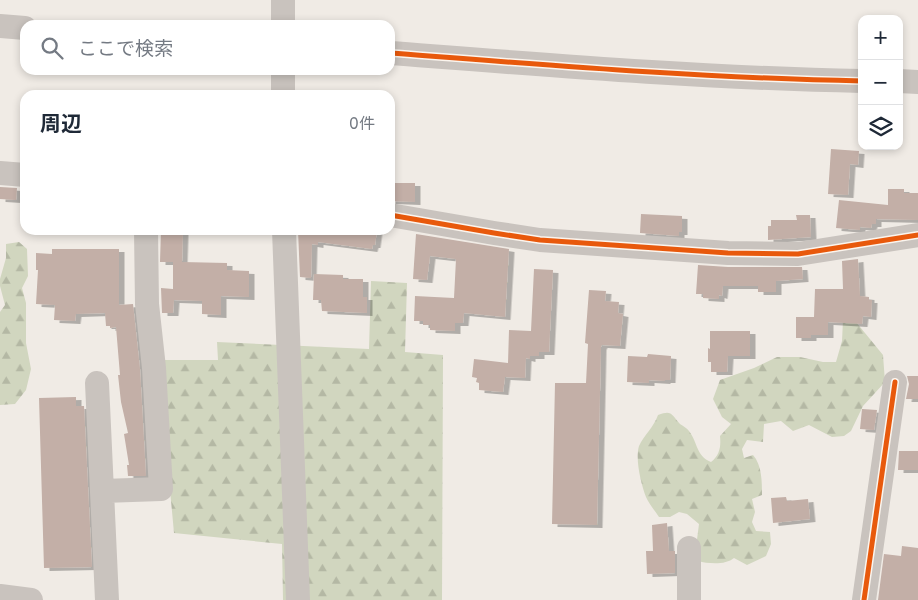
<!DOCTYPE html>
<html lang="ja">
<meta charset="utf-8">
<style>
:root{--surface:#fff;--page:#f2f2f3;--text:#1f2937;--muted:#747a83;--line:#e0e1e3}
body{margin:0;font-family:Overpass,"Noto Sans JP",sans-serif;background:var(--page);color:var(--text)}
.controls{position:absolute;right:15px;top:15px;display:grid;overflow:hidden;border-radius:10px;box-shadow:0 2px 8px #0003}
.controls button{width:45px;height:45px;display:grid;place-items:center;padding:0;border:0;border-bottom:1px solid var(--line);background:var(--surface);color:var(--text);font:25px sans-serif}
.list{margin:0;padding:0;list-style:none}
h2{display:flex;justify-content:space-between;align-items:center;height:65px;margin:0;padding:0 20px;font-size:21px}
h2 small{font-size:16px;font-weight:400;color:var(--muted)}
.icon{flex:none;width:28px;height:28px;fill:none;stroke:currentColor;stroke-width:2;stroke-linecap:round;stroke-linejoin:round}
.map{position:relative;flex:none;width:918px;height:600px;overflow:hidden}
.search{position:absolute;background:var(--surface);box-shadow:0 2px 8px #0003;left:20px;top:20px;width:375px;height:55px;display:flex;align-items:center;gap:12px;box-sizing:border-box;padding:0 18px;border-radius:15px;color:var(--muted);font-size:19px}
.panel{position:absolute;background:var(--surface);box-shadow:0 2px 8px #0003;left:20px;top:90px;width:375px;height:145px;border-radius:15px}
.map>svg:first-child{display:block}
.forest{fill:url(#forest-firs)}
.building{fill:#c3afa7;filter:url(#shadow)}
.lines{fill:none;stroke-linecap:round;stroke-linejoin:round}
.minor{stroke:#c9c3be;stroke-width:24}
.cycleway-casing{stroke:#fbf5ee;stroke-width:8}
.cycleway{stroke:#e8590c;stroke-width:5}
</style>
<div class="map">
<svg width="918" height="600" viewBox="0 0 918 600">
<defs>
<pattern id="forest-firs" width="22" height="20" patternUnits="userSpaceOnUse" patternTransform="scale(1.25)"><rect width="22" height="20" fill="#d1d6bf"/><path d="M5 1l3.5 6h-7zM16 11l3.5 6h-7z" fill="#b4b8a4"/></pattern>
<filter id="shadow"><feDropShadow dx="5.5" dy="3" stdDeviation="0" flood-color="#0004"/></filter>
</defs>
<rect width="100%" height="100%" fill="#f0ebe5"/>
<path class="forest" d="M 19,242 L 27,249 L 28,276 L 22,288 L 26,303 L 26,343 L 31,369 L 26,390 L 15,404 L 0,405 L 0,312 L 5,305 L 0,286 L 0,279 L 6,258 L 6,244 Z
M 371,281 L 407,283 L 405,352 L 443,355 L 442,600 L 283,600 L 282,544 L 174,533 L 158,360 L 218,360 L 217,342 L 369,349 Z
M 843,320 L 856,322 L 883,355 L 885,382 L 863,406 L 851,431 L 844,436 L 832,437 L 809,425 L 793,431 L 781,421 L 764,424 L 763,442 L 747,440 L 742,449 L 744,458 L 753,455 C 762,465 762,482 762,495 L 752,499 L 755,512 L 752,522 L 756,531 L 770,532 L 771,544 L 766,556 L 747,565 L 734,558 C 726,565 709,564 698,561 L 695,555 L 699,524 L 687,514 L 679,512 L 670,517 L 659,517 C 655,511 649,504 646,497 C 641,484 635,459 639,446 C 644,435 654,427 658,415 C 672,410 671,414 680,424 C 683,426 687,428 689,431 C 698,443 696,456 711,462 C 720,455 721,446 720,436 L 731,424 L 722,417 L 713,399 L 720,380 L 754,368 L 777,357 L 800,357 L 823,362 L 836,362 L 842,341 Z"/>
<path class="building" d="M 831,149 L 859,151 L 858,165 L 850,164 L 848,195 L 828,194 Z
M 390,183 L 415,183 L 415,202 L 390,201 Z
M 0,187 L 17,188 L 16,200 L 0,199 Z
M 888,189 L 904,189 L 904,193 L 918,193 L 918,220 L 876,219 L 876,224 L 872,224 L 871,228 L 860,227 L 860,230 L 836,228 L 839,200 L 888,205 Z
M 641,214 L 682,216 L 682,232 L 679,232 L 679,236 L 640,233 Z
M 796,215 L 810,215 L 811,237 L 768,240 L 768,226 L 771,226 L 771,220 L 797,220 Z
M 161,230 L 183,231 L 182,262 L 227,263 L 227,270 L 249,271 L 249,297 L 221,296 L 221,315 L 202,314 L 202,301 L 174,300 L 173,313 L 162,313 L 161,288 L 173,289 L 173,262 L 160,262 Z
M 298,230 L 377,230 L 375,245 L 373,245 L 372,249 L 318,242 L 318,245 L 312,244 L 311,278 L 300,277 Z
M 416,234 L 509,249 L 505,317 L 464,313 L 463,323 L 455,323 L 455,331 L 430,330 L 430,325 L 423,325 L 423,321 L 414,321 L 415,296 L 454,298 L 456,259 L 430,256 L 427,280 L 413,279 Z
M 52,249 L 119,249 L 119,305 L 133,304 L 140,369 L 146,476 L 128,476 L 127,465 L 129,465 L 124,434 L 128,433 L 121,402 L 118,375 L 120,375 L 116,327 L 110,328 L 110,326 L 106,326 L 105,313 L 76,314 L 75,321 L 54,320 L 55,305 L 36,304 L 38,270 L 36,270 L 36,253 L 52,254 Z
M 858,259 L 860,296 L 869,297 L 869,300 L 872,300 L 871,317 L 863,316 L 862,324 L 828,322 L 828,335 L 811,335 L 811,338 L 796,338 L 796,317 L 814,317 L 815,289 L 843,289 L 842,261 Z
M 698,265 L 728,267 L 802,267 L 803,279 L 776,281 L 776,292 L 758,292 L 758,286 L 723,286 L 722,296 L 719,295 L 719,299 L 703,298 L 703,294 L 696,294 Z
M 534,269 L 553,270 L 549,352 L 539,352 L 539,356 L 530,356 L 530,359 L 526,358 L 525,378 L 505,377 L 503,392 L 479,390 L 479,383 L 476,382 L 477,378 L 472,377 L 474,359 L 508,363 L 509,330 L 531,331 Z
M 314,274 L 343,275 L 343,279 L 363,279 L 363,297 L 367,297 L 367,313 L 322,311 L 321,300 L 313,300 Z
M 589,290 L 606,291 L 605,301 L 619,302 L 618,313 L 623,314 L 620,346 L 602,345 L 601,347 L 597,525 L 552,524 L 555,383 L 586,383 L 588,344 L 585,343 Z
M 710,331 L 750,331 L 750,356 L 728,356 L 727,372 L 711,372 L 711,362 L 708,362 L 708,348 L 710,349 Z
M 648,354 L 671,356 L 670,380 L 665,380 L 665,381 L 649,380 L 649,383 L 627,382 L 628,356 L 647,357 Z
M 907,376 L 918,376 L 918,399 L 906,399 L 909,384 Z
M 76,397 L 76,406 L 84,406 L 92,567 L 44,568 L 39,398 Z
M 862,409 L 877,410 L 874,430 L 860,429 Z
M 899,451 L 918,451 L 918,470 L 898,470 Z
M 786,497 L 787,501 L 808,499 L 810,519 L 773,523 L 771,498 Z
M 667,523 L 669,551 L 675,551 L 675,573 L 647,574 L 646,551 L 653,551 L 652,525 Z
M 902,546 L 918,548 L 918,600 L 878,600 L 884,554 L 901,556 Z"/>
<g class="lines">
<path class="minor" d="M 283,25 L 283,0
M 0,26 L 25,28
M 390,53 C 547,65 704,78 862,81
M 283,70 L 283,95
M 899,81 L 918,82
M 0,173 L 25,175
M 390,215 L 494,233 L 540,240 L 728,253 L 798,254 L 918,235
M 284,230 L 298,600
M 97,383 L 107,600
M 103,491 L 161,489 L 154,368 L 147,304 L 146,230
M 689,548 L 689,600
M 0,596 L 31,600
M 864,600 L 895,382"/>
<defs>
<path id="cycleway" d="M 390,53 C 547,65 704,78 862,81
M 390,215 L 494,233 L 540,240 L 728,253 L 798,254 L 918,235
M 864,600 L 895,382"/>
</defs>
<use href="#cycleway" class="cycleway-casing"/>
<use href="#cycleway" class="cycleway"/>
</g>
</svg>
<div class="controls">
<button>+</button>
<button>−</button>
<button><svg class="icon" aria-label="layers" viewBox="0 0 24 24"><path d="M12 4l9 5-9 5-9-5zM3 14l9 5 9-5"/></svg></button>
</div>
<div class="search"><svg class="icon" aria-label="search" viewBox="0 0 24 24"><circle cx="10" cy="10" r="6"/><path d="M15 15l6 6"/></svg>ここで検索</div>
<section class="panel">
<h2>周辺<small>0件</small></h2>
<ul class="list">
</ul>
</section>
</div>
